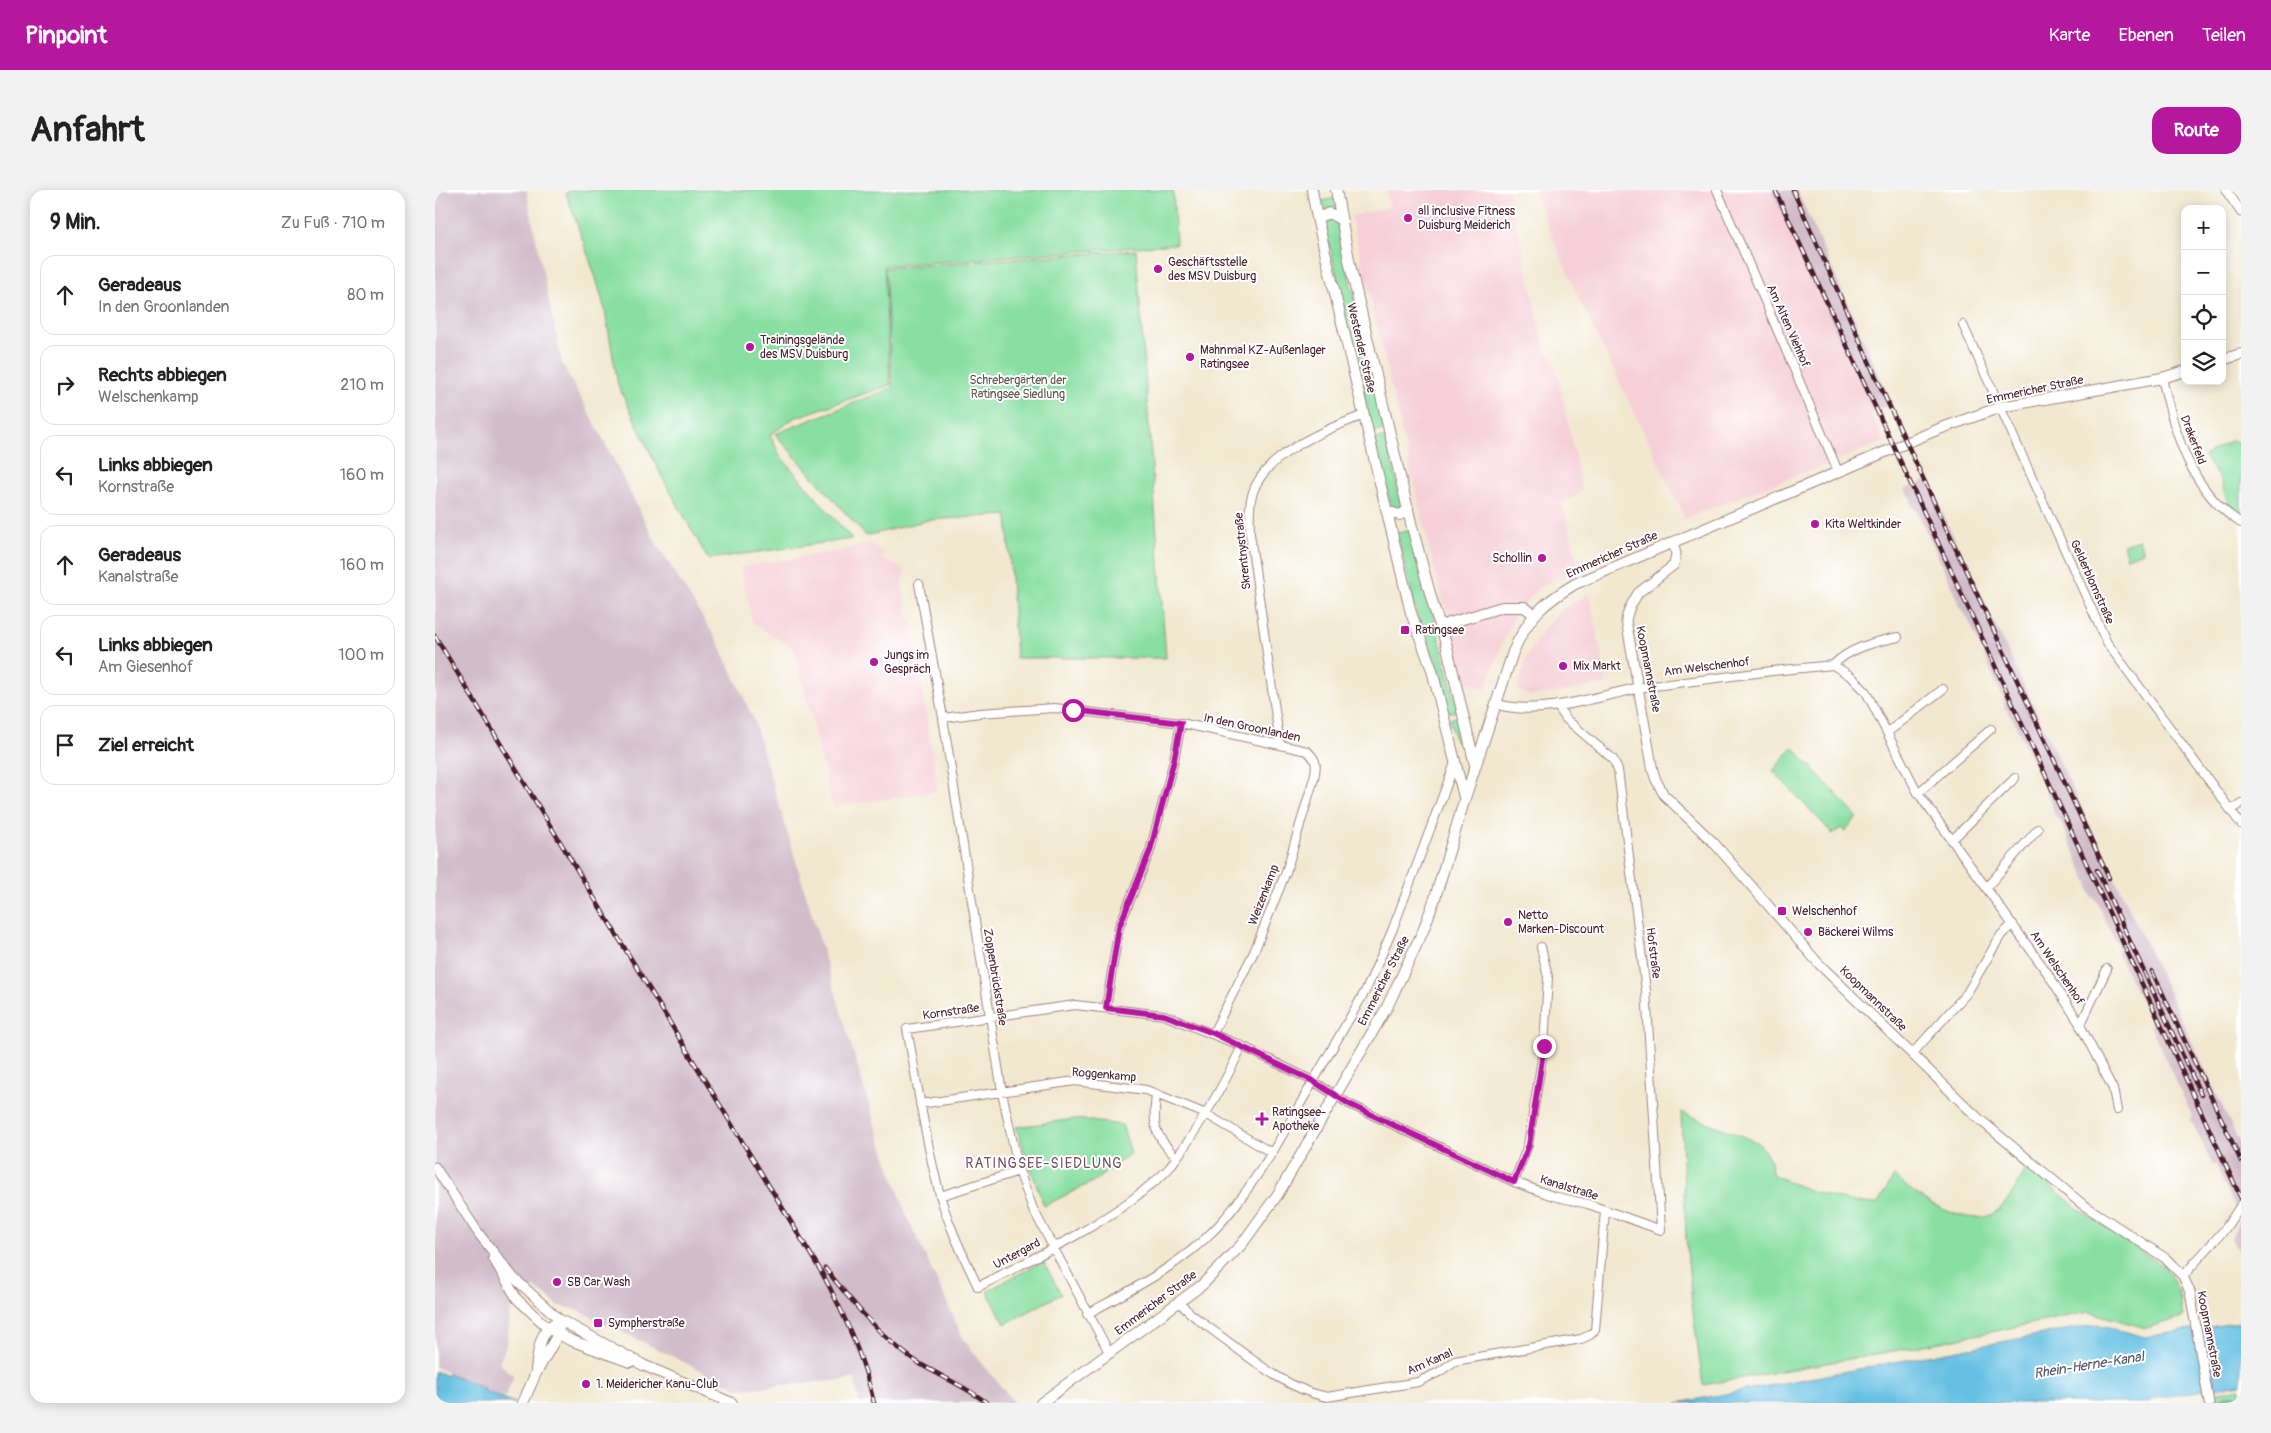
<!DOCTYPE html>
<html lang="de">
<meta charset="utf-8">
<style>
:root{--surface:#fff;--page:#f2f2f2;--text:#222;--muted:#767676;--line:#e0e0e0;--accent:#b5179e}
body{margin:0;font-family:Pangolin,sans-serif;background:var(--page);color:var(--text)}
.controls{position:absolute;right:15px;top:15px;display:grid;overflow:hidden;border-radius:10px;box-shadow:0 2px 12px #0003}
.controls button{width:45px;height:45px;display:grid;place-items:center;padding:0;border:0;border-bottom:1px solid var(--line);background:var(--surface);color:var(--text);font:25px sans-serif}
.stop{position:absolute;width:15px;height:15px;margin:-11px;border:4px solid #b5179e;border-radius:50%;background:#fff}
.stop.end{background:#b5179e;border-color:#fff;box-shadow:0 1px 5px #0008}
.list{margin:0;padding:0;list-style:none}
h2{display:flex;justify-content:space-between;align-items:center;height:65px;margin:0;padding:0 20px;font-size:21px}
h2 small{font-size:16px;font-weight:400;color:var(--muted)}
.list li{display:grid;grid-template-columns:32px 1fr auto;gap:15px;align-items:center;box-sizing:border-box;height:80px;margin:0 10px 10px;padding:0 10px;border:1px solid var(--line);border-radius:15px}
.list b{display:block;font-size:19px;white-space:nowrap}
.list p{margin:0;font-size:16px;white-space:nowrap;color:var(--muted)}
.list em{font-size:16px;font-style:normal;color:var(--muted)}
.icon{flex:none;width:28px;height:28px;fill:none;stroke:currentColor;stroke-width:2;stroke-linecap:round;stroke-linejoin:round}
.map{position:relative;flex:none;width:1806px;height:1213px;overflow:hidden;border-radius:15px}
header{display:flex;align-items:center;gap:30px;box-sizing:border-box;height:70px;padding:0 25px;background:var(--accent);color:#fff}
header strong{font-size:24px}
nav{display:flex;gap:28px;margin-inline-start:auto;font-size:18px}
.intro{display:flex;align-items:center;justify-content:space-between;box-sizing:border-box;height:120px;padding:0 30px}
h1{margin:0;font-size:35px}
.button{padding:12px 22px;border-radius:15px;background:var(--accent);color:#fff;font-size:18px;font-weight:700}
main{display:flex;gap:30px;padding:0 30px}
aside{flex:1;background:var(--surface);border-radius:15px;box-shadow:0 2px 12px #0003}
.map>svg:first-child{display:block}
.built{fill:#f6cfd8}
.industrial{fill:#d1bdca}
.green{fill:#89dfa2;stroke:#6a7f66}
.forest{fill:#6ebe88;stroke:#5c6e5a}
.water{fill:#65c0e3;stroke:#587087}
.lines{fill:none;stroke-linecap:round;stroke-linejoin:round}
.minor-casing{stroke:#9e847e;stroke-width:10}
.tertiary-casing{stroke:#9e847e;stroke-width:11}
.secondary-casing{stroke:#9e847e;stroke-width:12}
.minor{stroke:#fff;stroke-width:8}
.tertiary{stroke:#fff;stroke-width:9}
.secondary{stroke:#fff;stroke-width:10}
.rail-casing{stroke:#4a1f2b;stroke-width:4.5}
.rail{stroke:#fff;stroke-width:2.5;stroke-dasharray:8;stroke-linecap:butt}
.route{stroke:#b5179e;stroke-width:6}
.poi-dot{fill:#b5179e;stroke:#fff;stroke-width:2}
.labels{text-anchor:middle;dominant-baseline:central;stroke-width:4;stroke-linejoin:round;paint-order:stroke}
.poi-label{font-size:12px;fill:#4a1f2b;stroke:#fff;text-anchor:start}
.street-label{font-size:12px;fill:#4a1f2b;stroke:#fff}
.park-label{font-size:12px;fill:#5d594f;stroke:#fff}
.neighbourhood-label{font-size:14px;letter-spacing:1px;fill:#784d60;stroke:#fff}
.water-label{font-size:14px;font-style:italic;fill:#53576b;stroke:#fff}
</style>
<header>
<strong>Pinpoint</strong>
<nav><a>Karte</a><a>Ebenen</a><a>Teilen</a></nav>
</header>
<div class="intro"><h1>Anfahrt</h1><a class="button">Route</a></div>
<main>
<aside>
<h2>9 Min.<small>Zu Fuß · 710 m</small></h2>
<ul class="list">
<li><svg class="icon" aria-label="ahead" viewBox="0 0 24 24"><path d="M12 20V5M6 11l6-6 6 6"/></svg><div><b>Geradeaus</b><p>In den Groonlanden</p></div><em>80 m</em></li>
<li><svg class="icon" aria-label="right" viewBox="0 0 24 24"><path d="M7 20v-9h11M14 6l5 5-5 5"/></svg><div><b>Rechts abbiegen</b><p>Welschenkamp</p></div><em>210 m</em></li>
<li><svg class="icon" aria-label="left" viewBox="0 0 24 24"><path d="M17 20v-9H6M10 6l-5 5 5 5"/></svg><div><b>Links abbiegen</b><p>Kornstraße</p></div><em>160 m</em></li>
<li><svg class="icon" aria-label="ahead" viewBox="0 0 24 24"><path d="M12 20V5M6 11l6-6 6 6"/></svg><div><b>Geradeaus</b><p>Kanalstraße</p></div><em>160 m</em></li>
<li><svg class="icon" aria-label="left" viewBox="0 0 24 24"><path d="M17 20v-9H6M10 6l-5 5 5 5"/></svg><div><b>Links abbiegen</b><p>Am Giesenhof</p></div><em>100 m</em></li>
<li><svg class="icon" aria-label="arrive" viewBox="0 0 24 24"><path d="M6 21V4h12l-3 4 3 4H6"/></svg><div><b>Ziel erreicht</b></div></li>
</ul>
</aside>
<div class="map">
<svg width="1806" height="1213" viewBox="0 0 1806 1213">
<rect width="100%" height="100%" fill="#fff"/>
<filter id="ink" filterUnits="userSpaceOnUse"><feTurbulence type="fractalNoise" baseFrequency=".02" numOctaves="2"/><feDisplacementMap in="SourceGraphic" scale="10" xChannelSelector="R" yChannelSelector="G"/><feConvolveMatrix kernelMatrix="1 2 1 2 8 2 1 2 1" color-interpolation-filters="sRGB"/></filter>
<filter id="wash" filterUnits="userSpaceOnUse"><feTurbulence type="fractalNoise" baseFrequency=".0096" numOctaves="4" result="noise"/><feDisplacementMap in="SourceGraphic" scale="20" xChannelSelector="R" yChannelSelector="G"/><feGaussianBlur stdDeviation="1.12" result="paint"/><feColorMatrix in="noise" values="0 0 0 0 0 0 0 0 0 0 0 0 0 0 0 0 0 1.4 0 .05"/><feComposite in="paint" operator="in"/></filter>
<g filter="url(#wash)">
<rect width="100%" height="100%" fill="#f2e8d0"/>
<path class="built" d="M 951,0 L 1073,0 L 1111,162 L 1119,168 L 1147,299 L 1139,307 L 1127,312 L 1145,378 L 1103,398 L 1081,424 L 1070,446 L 1050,500 L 1032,491 L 1002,391 L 916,26 L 954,17 Z
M 1098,0 L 1336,0 L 1438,221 L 1435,223 L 1449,252 L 1248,329 L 1248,323 L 1143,107 Z
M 435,353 L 451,364 L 445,367 L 471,380 L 467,390 L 473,429 L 476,429 L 503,601 L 398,617 L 359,459 L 318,433 L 305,377 L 404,361 Z
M 1154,403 L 1172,494 L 1123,503 L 1094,506 L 1082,499 L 1092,466 L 1110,437 L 1131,417 Z"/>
<path class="industrial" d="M 0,0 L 91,0 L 127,174 L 164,241 L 220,351 L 286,457 L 318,528 L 441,938 L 472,1026 L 529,1150 L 579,1213 L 424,1213 L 420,1189 L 304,1199 L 140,1119 L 124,1116 L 100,1097 L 76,1118 L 72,1153 L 64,1173 L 79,1186 L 69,1209 L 47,1201 L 48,1198 L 0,1177 Z
M 1336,0 L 1362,0 L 1457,214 L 1438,221 Z
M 1492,290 L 1806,956 L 1806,1063 L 1796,1050 L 1805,1028 L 1781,975 L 1777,974 L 1756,930 L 1757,926 L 1715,835 L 1715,828 L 1683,765 L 1683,758 L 1662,711 L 1656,706 L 1653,693 L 1625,630 L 1619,624 L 1616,611 L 1578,529 L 1569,517 L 1569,510 L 1532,427 L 1523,415 L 1522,408 L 1484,325 L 1476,314 L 1476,307 L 1470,299 Z"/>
<path class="green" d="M 136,0 L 738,0 L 741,54 L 449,76 L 455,195 L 359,228 L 335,245 L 345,266 L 417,349 L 273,369 L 226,285 L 183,195 L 170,120 L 161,88 L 131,3 Z
M 900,8 L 901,20 L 892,18 L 885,21 L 883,12 Z
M 895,29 L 902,34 L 949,240 L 938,242 L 890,36 Z
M 701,60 L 731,468 L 581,468 L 572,325 L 493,330 L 431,346 L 340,244 L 457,198 L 450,78 Z
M 951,247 L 967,314 L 962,320 L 956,316 L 940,250 Z
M 1797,250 L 1806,255 L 1806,323 L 1792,312 L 1786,291 L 1769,266 Z
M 976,340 L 1023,521 L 1012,523 L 981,422 L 964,350 L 959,344 Z
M 1704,350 L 1708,362 L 1692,368 L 1688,355 Z
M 1025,526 L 1029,546 L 1027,552 L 1025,553 L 1020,551 L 1014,529 Z
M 1358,557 L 1422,627 L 1410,641 L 1406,638 L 1398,644 L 1338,581 Z
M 1246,922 L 1324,953 L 1336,971 L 1337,984 C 1371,1001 1404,1012 1442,1014 L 1459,986 C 1479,1005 1534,1043 1562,1021 C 1575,1011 1584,990 1593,977 L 1642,1018 L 1731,1078 L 1743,1100 L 1748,1127 L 1711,1138 L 1654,1122 L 1470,1159 L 1268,1195 L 1257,1115 L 1251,1048 Z
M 640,929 L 687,935 L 696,963 L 661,990 L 609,1016 L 581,937 Z
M 608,1071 L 626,1104 L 570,1134 L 552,1101 Z
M 1806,1198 L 1806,1205 L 1793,1205 L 1783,1210 L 1781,1203 Z"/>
<path class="forest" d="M 1793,1205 L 1806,1205 L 1806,1213 L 1785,1213 L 1784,1210 Z"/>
<path class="water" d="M 1806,1132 L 1806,1194 L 1722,1208 L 1711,1213 L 1242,1213 L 1662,1134 L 1710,1147 Z
M 0,1181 L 12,1186 L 13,1183 L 48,1198 L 48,1201 L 80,1213 L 0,1213 Z"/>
</g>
<g filter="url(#ink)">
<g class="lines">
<defs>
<path id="minor" d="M 1282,0 L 1403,281
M 1528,135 L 1672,453 L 1806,634
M 1727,188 C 1740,243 1755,301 1806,333
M 484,394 L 508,528 L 567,902 L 584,981 L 598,1019 L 675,1164
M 1398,475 C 1415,458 1439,452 1463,447
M 1203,498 L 1337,481 L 1398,475 L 1417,487 L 1431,502 L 1483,603 L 1613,784 L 1643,831 L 1678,899 L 1682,920
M 508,528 L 545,523 L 619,518 L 746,533 L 872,561 C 882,569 882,576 879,588 L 851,682 L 819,762 L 778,843
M 1453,542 L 1508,499
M 845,555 L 815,344 C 815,330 813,315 818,302 C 831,263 894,238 929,225
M 1483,603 L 1556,539
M 1796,620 L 1806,613
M 1517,650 L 1580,588
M 1551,698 L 1603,639
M 671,818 L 684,737 L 715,661 L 739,570 L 746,533
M 1645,836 L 1672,779
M 807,856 C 787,899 763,939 735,977 C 728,986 716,994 707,1002 C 657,1041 598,1068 543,1097 C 529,1067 514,1037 505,1005 C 490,951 483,895 472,839 L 640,815 L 729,825 L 807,856 L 878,891 L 914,914 L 1079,992 L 1118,1006 L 1153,1014 L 1226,1040 L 1211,800 L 1183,580 L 1178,569 L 1131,529 L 1122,515
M 1477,864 L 1532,803 L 1566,745 L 1578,734
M 721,904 C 718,936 718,944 741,967
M 485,914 L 640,891 L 711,900 L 771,924 L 837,963
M 1079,992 L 1093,955 L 1109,856 L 1113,787 L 1106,757
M 505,1006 L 584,981
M 1748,1086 L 1790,1039 L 1806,1015
M 745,1113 C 756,1126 771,1135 784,1145 C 817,1169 851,1199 892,1207 L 983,1192 L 1004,1182 L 1020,1171 L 1146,1149 L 1155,1145 L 1160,1140 L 1170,1021
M 652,1124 C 698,1099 746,1075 782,1037 C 803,1015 820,988 837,963 L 932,798 L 957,741 L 1020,573"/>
<path id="tertiary" d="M 1791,0 L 1806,22
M 1238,352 L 1241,364 L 1239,375 L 1203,403 L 1194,419 L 1191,430 L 1218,581 L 1221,590 L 1229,605 L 1279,653 L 1384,774 L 1543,928 L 1647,1014 L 1730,1068 L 1748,1086 L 1755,1102 L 1774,1213
M 1061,514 C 1103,527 1161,507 1203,498
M 0,977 L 44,1044 L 78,1087 L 125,1130
M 58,1068 L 82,1109 L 113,1138"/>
<path id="secondary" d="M 877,0 L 882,28 L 976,423 L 997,480 L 1029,607
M 901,0 L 915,75 L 977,337 L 999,418 L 1011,453 L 1040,575
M 882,28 L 894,23 L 905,29
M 1787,170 L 1806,164
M 952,321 L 964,325 L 969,323 L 973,318
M 1005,436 L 1067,417 L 1089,417 L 1099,424
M 125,1130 L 208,1175 L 297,1213
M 113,1138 L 135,1150 L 195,1172
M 101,1180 C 103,1164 104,1143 118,1134
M 88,1213 L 100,1185 L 123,1144 L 124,1138
M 606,1213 L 767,1095 L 807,1054 L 843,1004 L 952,817 L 988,741 L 1000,708 L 1030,608 L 1078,462 C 1093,427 1108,413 1140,394 L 1504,239 L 1566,217 L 1727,188 L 1750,181"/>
</defs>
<use href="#minor" class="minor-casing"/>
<use href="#tertiary" class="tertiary-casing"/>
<use href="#secondary" class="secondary-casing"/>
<use href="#minor" class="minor"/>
<use href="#tertiary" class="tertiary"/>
<use href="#secondary" class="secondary"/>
<defs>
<path id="rail" d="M 1340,0 L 1806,1008
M 1358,0 L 1440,185 L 1674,688
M 0,446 L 387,1083 C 410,1125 428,1166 439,1213
M 1662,680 L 1766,905
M 1717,781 L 1806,971
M 390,1078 C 418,1113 444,1146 482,1172 C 504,1186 531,1196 552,1213"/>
</defs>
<use href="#rail" class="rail-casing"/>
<use href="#rail" class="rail"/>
</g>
</g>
<g class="lines" filter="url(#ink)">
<path class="route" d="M 638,520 L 746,533 L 739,570 L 715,661 L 684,737 L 671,818 L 729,825 L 778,843 L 878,891 L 914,914 L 1079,992 L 1094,955 L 1109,856"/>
</g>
<g class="poi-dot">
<circle cx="973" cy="28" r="5"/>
<circle cx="723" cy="79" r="5"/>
<circle cx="315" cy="157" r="5"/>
<circle cx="755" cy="167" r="5"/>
<circle cx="1380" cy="334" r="5"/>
<circle cx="1107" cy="368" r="5"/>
<rect x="965" y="435" width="10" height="10" rx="2.5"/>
<circle cx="439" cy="472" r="5"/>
<circle cx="1128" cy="476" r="5"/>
<rect x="1342" y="716" width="10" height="10" rx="2.5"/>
<circle cx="1073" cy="732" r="5"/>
<circle cx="1373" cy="742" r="5"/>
<path d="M824.5 921.5h5v5h5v5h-5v5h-5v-5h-5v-5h5z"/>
<circle cx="122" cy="1092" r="5"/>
<rect x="158" y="1128" width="10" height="10" rx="2.5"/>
<circle cx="151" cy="1194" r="5"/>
</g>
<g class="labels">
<g class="poi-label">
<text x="983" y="21">all inclusive Fitness<tspan x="983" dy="14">Duisburg Meiderich</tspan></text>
<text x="733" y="72">Geschäftsstelle<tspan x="733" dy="14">des MSV Duisburg</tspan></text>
<text x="325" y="150">Trainingsgelände<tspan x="325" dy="14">des MSV Duisburg</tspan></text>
<text x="765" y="160">Mahnmal KZ-Außenlager<tspan x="765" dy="14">Ratingsee</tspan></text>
<text x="1390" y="334">Kita Weltkinder</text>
<text x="1097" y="368" text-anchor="end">Schollin</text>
<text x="980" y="440">Ratingsee</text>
<text x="449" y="465">Jungs im<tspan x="449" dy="14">Gespräch</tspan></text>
<text x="1138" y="476">Mix Markt</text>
<text x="1357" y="721">Welschenhof</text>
<text x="1083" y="725">Netto<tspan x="1083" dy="14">Marken-Discount</tspan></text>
<text x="1383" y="742">Bäckerei Wilms</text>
<text x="837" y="922">Ratingsee-<tspan x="837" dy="14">Apotheke</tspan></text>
<text x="132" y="1092">SB Car Wash</text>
<text x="173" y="1133">Sympherstraße</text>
<text x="161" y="1194">1. Meidericher Kanu-Club</text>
</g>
<g class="street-label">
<text transform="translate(1353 136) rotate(66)">Am Alten Viehhof</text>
<text transform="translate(926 158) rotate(77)">Westender Straße</text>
<text transform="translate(1600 200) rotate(-12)">Emmericher Straße</text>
<text transform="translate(1758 250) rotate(69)">Drakerfeld</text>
<text transform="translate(808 361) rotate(-96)">Skrentnystraße</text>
<text transform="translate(1177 365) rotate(-24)">Emmericher Straße</text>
<text transform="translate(1657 392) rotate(66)">Gelderblomstraße</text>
<text transform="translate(1272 477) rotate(-7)">Am Welschenhof</text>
<text transform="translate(1213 479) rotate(79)">Koopmannstraße</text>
<text transform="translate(817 538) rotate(12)">In den Groonlanden</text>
<text transform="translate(829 705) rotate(-69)">Weizenkamp</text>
<text transform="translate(1218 763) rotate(83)">Hofstraße</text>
<text transform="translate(1622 778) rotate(56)">Am Welschenhof</text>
<text transform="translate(560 787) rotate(81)">Zoppenbrückstraße</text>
<text transform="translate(949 791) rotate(-63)">Emmericher Straße</text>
<text transform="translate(1438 809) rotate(44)">Koopmannstraße</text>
<text transform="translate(516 822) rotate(-8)">Kornstraße</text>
<text transform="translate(669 885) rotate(5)">Roggenkamp</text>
<text transform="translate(1134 998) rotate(17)">Kanalstraße</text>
<text transform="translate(582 1064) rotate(-28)">Untergard</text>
<text transform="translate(721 1113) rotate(-37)">Emmericher Straße</text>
<text transform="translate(1774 1144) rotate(79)">Koopmannstraße</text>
<text transform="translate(995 1172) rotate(-24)">Am Kanal</text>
</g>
<g class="park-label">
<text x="583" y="190">Schrebergärten der<tspan x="583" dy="14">Ratingsee Siedlung</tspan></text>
</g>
<g class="neighbourhood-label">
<text x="609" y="973">RATINGSEE-SIEDLUNG</text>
</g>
<g class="water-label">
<text transform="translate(1654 1175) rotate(-9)">Rhein-Herne-Kanal</text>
</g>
</g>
</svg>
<div class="controls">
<button>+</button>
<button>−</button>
<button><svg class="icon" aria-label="locate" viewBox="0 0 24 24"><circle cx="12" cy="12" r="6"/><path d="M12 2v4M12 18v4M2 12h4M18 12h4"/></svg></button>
<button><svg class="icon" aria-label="layers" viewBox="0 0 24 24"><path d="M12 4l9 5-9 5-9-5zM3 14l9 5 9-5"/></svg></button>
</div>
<div class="stop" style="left:638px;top:520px"></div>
<div class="stop end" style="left:1109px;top:856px"></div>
</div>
</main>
